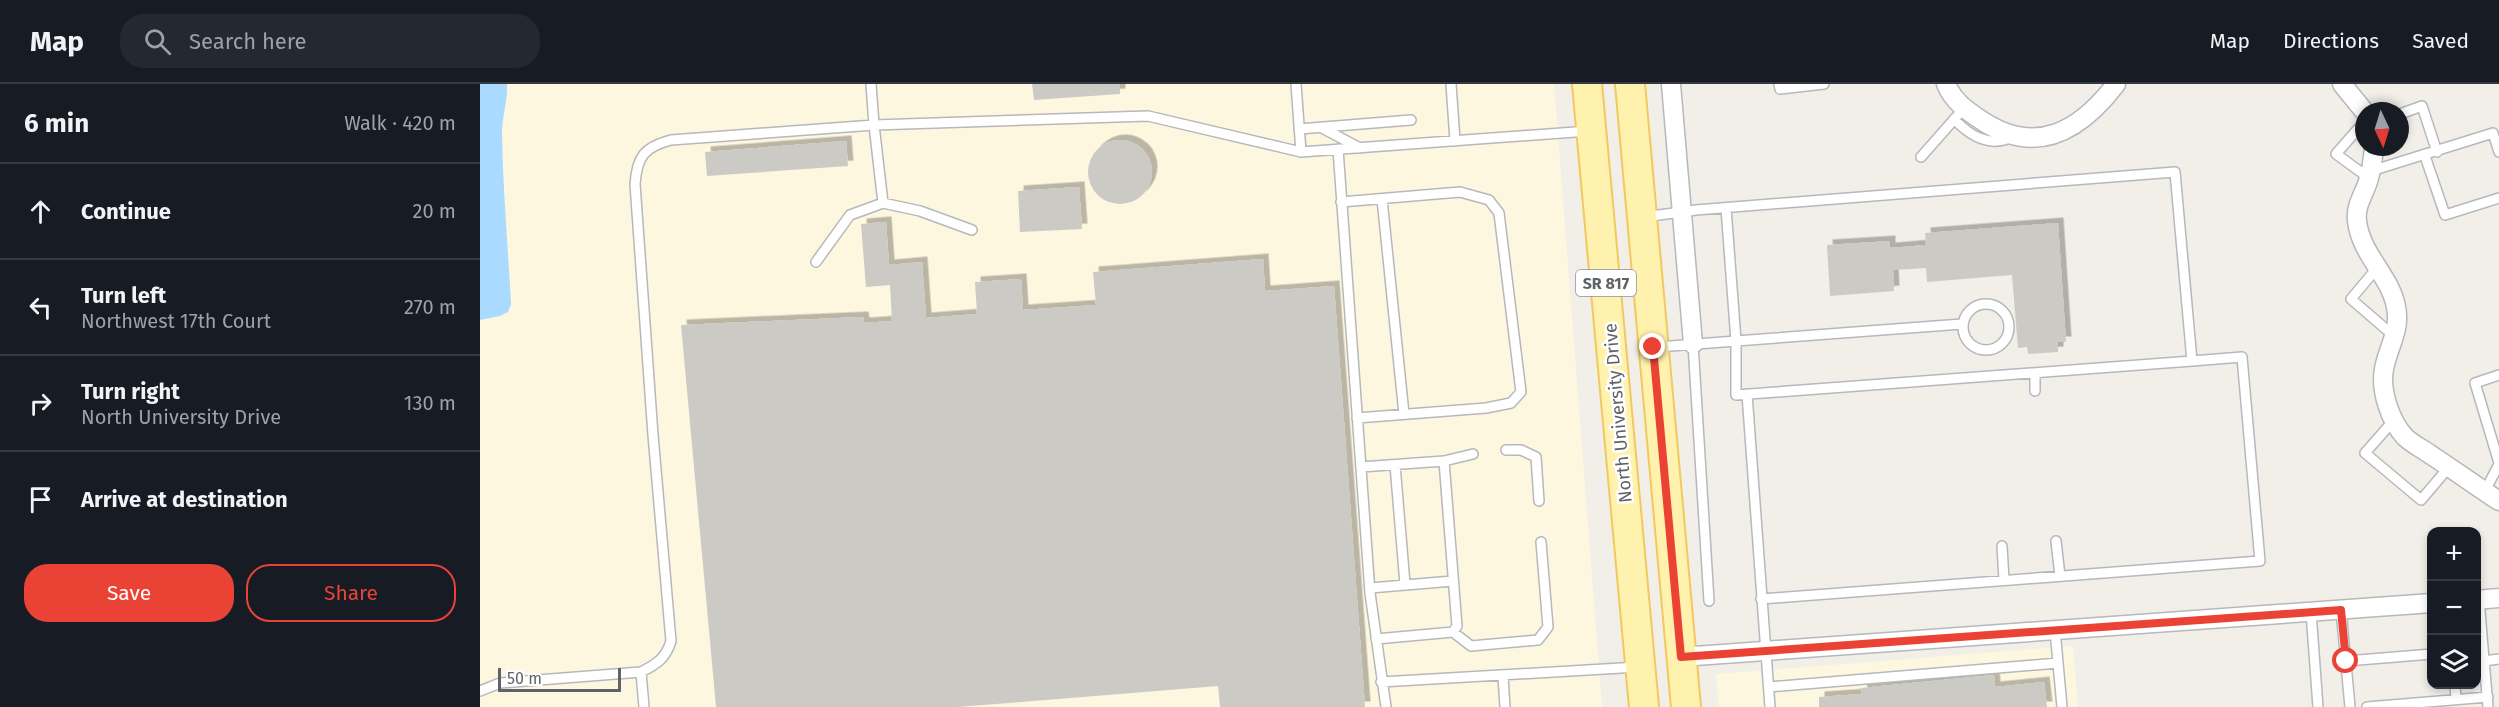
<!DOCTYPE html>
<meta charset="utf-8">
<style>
:root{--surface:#171b24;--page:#242831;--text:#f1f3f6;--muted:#9ea1a6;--line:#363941;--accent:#ea4335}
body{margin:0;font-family:"Fira Sans",sans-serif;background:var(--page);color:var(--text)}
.controls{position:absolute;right:18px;bottom:18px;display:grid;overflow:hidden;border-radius:12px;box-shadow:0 3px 9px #0003}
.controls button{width:54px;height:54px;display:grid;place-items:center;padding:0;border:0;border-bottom:2px solid var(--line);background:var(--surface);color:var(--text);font:30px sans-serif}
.compass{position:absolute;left:1875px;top:18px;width:54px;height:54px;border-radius:50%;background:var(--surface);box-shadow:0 3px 9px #0003;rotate:176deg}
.scale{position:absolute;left:18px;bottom:15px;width:123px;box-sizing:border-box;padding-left:6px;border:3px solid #5f6368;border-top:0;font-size:16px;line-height:21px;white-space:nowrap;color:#5f6368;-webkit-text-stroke:4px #fff;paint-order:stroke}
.stop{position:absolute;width:18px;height:18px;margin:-14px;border:4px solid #ea4335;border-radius:50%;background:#fff}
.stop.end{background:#ea4335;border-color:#fff;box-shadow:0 2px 6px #0008}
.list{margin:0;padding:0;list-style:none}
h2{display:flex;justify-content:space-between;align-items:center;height:78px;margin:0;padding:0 24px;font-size:26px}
h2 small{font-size:20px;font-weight:400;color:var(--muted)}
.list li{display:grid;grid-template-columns:39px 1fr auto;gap:18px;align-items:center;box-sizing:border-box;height:96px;padding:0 24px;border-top:2px solid var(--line)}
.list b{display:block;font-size:22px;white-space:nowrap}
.list p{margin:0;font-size:20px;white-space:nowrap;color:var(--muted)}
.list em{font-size:20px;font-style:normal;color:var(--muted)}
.actions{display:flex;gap:12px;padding:18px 24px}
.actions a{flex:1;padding:14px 0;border:2px solid var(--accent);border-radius:24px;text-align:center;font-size:21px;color:var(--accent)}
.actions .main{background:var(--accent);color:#fff}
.icon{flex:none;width:33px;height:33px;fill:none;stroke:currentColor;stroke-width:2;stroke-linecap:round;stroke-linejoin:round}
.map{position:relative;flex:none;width:2019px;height:623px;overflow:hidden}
header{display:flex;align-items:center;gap:36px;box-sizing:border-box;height:84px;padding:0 30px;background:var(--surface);border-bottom:2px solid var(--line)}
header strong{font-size:28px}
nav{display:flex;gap:33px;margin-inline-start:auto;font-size:21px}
.search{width:420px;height:54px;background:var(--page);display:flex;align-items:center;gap:15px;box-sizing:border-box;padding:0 21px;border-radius:24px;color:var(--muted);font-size:22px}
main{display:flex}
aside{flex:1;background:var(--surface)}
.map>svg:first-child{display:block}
.commercial{fill:#fef7e0}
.water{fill:#aadaff}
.building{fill:#cccac5;filter:url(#shadow)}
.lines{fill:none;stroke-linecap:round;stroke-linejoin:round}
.lane-casing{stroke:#b5b8bc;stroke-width:12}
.street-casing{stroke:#b5b8bc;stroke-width:21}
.primary-casing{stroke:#f2c960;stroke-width:32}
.lane{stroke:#fff;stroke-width:9}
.street{stroke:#fff;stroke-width:18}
.primary{stroke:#fff2af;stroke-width:28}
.route{stroke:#ea4335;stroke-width:8}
.labels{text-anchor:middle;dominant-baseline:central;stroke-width:5;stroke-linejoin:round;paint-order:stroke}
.shield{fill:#fff;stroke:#8f9295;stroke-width:1.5}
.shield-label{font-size:16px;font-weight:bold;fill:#5f6368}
.street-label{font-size:18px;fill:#5f6368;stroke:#fff}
</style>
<header>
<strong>Map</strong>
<div class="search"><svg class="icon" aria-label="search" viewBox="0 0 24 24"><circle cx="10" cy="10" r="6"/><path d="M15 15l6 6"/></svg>Search here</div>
<nav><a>Map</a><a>Directions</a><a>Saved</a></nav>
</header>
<main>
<aside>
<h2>6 min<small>Walk · 420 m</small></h2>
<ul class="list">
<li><svg class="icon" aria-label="ahead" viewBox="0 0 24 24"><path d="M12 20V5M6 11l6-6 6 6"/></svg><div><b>Continue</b></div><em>20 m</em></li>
<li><svg class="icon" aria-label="left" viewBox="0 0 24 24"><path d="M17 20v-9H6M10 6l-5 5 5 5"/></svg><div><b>Turn left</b><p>Northwest 17th Court</p></div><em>270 m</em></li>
<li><svg class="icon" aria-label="right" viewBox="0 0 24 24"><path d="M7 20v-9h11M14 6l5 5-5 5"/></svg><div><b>Turn right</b><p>North University Drive</p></div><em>130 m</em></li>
<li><svg class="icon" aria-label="arrive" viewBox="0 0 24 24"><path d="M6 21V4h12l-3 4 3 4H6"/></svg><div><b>Arrive at destination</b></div></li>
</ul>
<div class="actions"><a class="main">Save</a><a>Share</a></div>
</aside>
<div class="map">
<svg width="2019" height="623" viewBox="0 0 2019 623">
<defs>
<filter id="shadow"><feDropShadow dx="5.5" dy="-5.5" stdDeviation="0" flood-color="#0004"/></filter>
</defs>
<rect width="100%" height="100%" fill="#f1efe8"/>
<path class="commercial" d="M 0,0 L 1074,0 L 1122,623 L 0,623 Z
M 1593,562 L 1598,623 L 1239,623 L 1236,590 Z"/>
<path class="water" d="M 0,0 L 27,0 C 28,17 22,32 22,50 C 23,107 28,164 31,220 L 28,228 L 20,232 L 0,236 Z"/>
<path class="building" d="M 552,0 L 640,0 L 640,10 L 554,16 Z
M608 88a32 32 0 1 1 64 0a32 32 0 1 1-64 0Z
M 366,57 L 368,82 L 227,92 L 225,68 Z
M 599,103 L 602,145 L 540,148 L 538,107 Z
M 406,138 L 409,181 L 442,178 L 446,234 L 497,230 L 495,198 L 541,195 L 543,226 L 616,221 L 613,188 L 783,175 L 785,207 L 854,202 L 885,623 L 740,623 L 738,602 L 478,623 L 236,623 L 201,241 L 383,233 L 384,239 L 412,237 L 410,201 L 386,203 L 381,140 Z
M 1578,139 L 1586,258 L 1578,258 L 1578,268 L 1548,270 L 1547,263 L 1538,264 L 1532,191 L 1447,198 L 1446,184 L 1413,186 L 1414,207 L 1350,212 L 1347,161 L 1410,157 L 1410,164 L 1446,161 L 1445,149 Z
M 1514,591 L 1515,603 L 1564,598 L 1567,623 L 1339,623 L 1339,613 L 1382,610 L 1381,604 Z"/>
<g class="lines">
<defs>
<path id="lane" d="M 816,0 L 821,68
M 971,0 L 975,57
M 1299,0 L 1300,5 L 1344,0
M 1920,30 L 1942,22 L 1957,68
M 1474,35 C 1490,52 1509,64 1532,53
M 1884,38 L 1856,70 L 1889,94
M 842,44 L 880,64
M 819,45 L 931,36
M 858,65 L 890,509 L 906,623
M 1945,72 L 1965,131 L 2019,114
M 1441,73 L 1478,31
M 1891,87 L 2013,49 L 2019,68
M 902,115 L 924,330
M 861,118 L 980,108 L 1009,116 L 1019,129 L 1041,308 L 1031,319 L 1006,324 L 877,334
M 403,119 L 440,127 L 492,146
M 1246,124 L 1256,257 L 1482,240
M 1164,133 L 1216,126 L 1695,88 L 1712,277 L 1256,311 L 1256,257 L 1178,263
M 336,178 L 370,131 L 403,119 L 394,41 L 668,32 L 821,68 L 1109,47
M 1897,184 L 1871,215 L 1915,253
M1483 243a23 23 0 1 1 46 0a23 23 0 1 1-46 0Z
M 1213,260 L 1229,517
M 1555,289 L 1555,307
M 2019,291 L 1995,299 L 2019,379
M 1267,310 L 1290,623
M 1914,336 L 1885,369 L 1941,416 L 1969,383
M 1026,366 L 1041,366 L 1056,373 L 1059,417
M 964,377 L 993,370
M 915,381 L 925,500
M 881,383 L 964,377 L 977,542 L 973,548 L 896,555
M 2005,407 L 2019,380
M 1576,457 L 1580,492
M 1522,462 L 1524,496
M 890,504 L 973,497
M 1281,515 L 1780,477 L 1762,273 L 1712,277
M 1999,516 L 2008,623
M 1861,526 L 1870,623
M 1831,528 L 1838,623
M 1575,546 L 1582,623
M 973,548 L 991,562 L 1058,556 L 1068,543 L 1061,458
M 1866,577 L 1952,570
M 2004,577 L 2019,575
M 161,588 L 164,623
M 1023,593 L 1025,623
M 901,598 L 1158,583
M 1975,600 L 1976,615
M 1289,603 L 1578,579
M 0,607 L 20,599 L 161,588 C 177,580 186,574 191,557 L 173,351 L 155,100 C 157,73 164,63 191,56 L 394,41 L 391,0
M 1887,623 L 2008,613"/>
<path id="street" d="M 1191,0 L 1213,260
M 1466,0 C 1473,17 1486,26 1501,36 C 1556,73 1600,47 1636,0
M 1862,0 L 1884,27
M 1894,63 C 1893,74 1892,84 1889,94 C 1885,110 1875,120 1877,137 C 1881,171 1910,191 1916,223 C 1921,246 1908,263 1904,285 C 1900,306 1910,337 1925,353 C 1932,360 1943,365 1951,371 C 1974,386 1996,402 2019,417
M 1996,516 L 2019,514
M 1201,573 L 1952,519"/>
<path id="primary" d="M 1107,0 L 1164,623
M 1150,0 L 1206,623"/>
</defs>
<use href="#lane" class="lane-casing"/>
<use href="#street" class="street-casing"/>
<use href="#primary" class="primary-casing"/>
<use href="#lane" class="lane"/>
<use href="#street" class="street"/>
<use href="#primary" class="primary"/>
</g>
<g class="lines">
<path class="route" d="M 1173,263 L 1201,573 L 1861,526 L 1866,577"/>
</g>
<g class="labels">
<rect class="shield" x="1096" y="186" width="60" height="26" rx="4.5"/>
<g class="shield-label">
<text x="1126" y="199">SR 817</text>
</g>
<g class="street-label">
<text transform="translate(1138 329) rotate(-95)">North University Drive</text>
</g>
</g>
</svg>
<div class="controls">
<button>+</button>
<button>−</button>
<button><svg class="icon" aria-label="layers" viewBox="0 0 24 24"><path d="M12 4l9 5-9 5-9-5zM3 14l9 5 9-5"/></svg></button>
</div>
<svg class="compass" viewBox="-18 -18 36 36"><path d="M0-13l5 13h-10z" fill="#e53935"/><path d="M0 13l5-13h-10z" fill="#9ea1a6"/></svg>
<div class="scale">50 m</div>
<div class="stop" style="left:1866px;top:577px"></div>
<div class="stop end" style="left:1173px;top:263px"></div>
</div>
</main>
